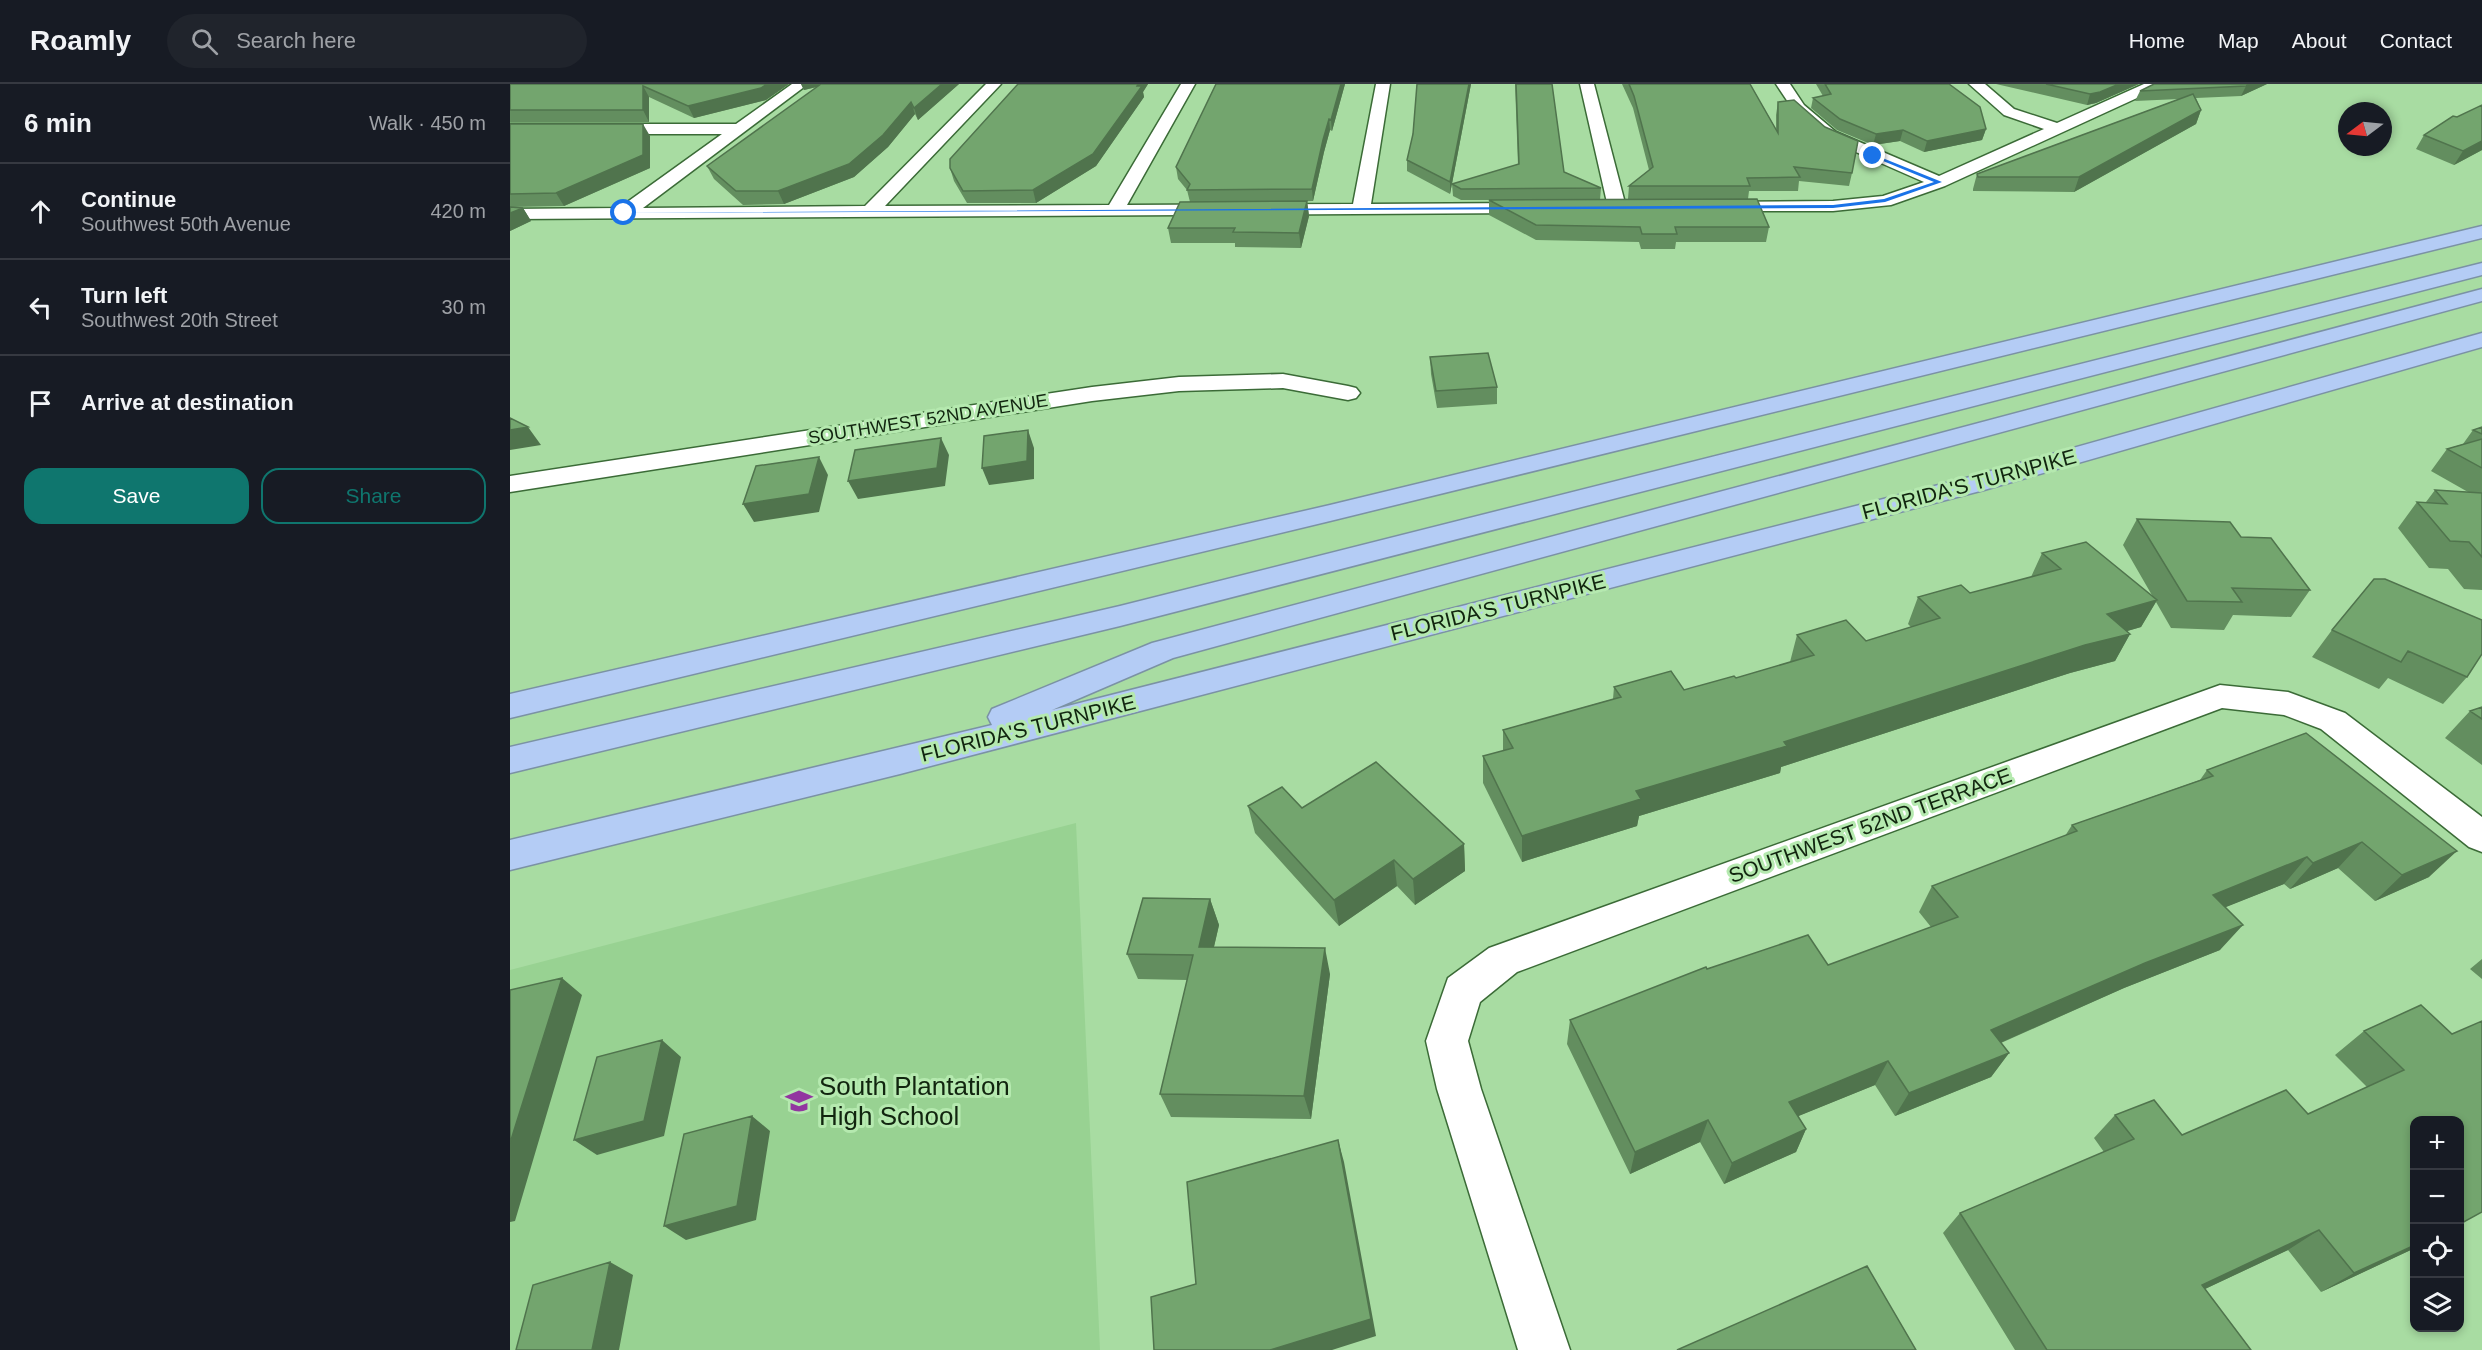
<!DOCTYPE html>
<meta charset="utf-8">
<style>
:root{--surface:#171b24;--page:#20242c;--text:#f1f3f6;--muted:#9ea1a6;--line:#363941;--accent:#0f766e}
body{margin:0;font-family:Arial,sans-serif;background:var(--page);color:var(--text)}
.controls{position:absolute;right:18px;bottom:18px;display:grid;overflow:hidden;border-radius:12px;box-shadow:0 3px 9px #0003}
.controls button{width:54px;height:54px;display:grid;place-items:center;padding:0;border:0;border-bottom:2px solid var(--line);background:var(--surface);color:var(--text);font:30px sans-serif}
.compass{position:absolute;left:1828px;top:18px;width:54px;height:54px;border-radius:50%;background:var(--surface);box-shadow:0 3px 9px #0003;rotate:254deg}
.stop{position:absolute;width:18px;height:18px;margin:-14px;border:4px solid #1a73e8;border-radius:50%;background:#fff}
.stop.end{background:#1a73e8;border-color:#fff;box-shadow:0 2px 6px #0008}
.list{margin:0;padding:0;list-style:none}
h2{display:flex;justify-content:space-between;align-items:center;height:78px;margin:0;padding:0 24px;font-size:26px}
h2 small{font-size:20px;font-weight:400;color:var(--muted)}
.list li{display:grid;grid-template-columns:39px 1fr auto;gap:18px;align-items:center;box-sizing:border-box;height:96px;padding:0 24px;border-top:2px solid var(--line)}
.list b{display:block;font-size:22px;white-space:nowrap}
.list p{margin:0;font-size:20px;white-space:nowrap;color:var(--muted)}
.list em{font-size:20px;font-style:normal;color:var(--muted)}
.actions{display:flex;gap:12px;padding:18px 24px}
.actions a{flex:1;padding:14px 0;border:2px solid var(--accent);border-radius:18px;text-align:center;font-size:21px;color:var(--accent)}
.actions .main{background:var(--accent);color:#fff}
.icon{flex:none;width:33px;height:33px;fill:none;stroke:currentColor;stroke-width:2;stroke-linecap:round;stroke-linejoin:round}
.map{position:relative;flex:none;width:1972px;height:1266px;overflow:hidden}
header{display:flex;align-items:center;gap:36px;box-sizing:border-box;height:84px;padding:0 30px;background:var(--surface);border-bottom:2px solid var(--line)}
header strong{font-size:28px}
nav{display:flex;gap:33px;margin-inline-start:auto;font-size:21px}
.search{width:420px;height:54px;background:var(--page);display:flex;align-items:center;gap:15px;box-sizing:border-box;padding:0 21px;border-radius:33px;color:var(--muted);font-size:22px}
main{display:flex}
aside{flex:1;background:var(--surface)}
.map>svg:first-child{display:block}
.built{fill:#98d292}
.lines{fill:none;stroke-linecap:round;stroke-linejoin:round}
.minor-casing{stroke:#3b6b37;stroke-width:3}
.motorway-casing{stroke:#7b92a4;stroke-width:3}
.minor{fill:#fff;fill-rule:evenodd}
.motorway{fill:#b4ccf5;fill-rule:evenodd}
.wall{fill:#638e5f}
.shaded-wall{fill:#50744d}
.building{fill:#73a56e;stroke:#50744d;stroke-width:1.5}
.route{fill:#1a73e8}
.labels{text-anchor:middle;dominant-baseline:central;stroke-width:6;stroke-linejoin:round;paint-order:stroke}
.far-street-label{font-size:18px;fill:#11250f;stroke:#b5e9af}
.street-label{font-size:21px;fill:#11250f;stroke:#b5e9af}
.near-poi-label{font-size:26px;fill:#11250f;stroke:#b5e9af;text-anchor:start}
</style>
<header>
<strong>Roamly</strong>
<div class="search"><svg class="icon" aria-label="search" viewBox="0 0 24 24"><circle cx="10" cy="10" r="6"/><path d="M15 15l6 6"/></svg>Search here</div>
<nav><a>Home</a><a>Map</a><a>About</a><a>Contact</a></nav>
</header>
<main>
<aside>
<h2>6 min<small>Walk · 450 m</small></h2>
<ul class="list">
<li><svg class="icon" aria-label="ahead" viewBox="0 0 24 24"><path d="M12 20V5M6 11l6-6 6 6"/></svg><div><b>Continue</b><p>Southwest 50th Avenue</p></div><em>420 m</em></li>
<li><svg class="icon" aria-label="left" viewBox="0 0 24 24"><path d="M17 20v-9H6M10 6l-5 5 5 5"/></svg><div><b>Turn left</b><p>Southwest 20th Street</p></div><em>30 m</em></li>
<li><svg class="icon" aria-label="arrive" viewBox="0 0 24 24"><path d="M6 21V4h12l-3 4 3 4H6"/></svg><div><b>Arrive at destination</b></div></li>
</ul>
<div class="actions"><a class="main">Save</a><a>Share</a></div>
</aside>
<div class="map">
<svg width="1972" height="1266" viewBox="0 0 1972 1266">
<rect width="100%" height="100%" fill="#a8dca2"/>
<path class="built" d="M 566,739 L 590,1266 L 0,1266 L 0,886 Z"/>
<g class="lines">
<defs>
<path id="minor" d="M 282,0 L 298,0 L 133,124 L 355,122 L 476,0 L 491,0 L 375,122 L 599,121 L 671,0 L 685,0 L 617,121 L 843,120 L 866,0 L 880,0 L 861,120 L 1024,119 L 1030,120 L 1033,124 L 1030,128 L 1024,129 L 0,135 L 0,125 L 109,124 L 212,50 L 0,50 L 0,40 L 226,40 Z
M 1070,0 L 1084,0 L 1116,123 L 1113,127 L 1101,127 L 1098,123 Z
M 1266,0 L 1280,0 L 1294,21 L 1326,48 L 1429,92 L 1534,45 L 1494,31 L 1459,0 L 1475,0 L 1504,25 L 1547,39 L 1634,0 L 1653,0 L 1651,3 L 1435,102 L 1381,121 L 1323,127 L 1199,127 L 1196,123 L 1199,119 L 1205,118 L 1323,117 L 1373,112 L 1414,98 L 1314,54 L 1284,27 Z
M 773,290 L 838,302 L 846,304 L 850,309 L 846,314 L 838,316 L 773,304 L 669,307 L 582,317 L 0,408 L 0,392 L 582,303 L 669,293 Z
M 1710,601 L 1778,608 L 1835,629 L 1972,733 L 1972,768 L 1959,763 L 1811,645 L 1774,631 L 1712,624 L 1007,888 L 970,918 L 958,957 L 971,1005 L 1060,1266 L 1008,1266 L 927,1005 L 916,957 L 938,894 L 979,864 Z"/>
<path id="motorway" d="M 1972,142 L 1972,154 L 820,437 L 0,634 L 0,610 L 820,421 Z
M 1972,179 L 1972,191 L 610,542 L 0,689 L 0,663 L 610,522 Z
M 1972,205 L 1972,217 L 663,574 L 542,626 L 1456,394 L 1972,249 L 1972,263 L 1474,406 L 390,690 L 0,786 L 0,756 L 482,641 L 478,633 L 482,625 L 642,559 Z"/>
</defs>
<use href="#minor" class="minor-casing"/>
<use href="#motorway" class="motorway-casing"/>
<use href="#minor" class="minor"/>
<use href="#motorway" class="motorway"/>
</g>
<path class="wall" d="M 0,0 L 279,0 L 256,16 L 184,34 L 139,13 L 139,38 L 0,38 Z
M 291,0 L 449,0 L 408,36 L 405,30 L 378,63 L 344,93 L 274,120 L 233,121 L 204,95 L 197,82 L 307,3 L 294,6 Z
M 508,0 L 638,0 L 633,8 L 634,13 L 586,82 L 526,119 L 457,119 L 444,97 L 440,84 Z
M 706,0 L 835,0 L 822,47 L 820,46 L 814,68 L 803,117 L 739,118 L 797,117 L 799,132 L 791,164 L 725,163 L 725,159 L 661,159 L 658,144 L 680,118 L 677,106 L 668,95 L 666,83 Z
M 907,0 L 961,0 L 940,110 L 897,87 L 897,76 L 903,50 Z
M 1005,0 L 1042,0 L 1054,88 L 1091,104 L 1090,116 L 1118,115 L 1119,102 L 1139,86 L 1123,24 L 1112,0 L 1240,0 L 1266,45 L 1266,31 L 1268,18 L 1342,89 L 1339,102 L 1289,97 L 1288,107 L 1239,107 L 1238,115 L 1259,143 L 1256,158 L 1166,158 L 1165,165 L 1131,165 L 1129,158 L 1026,156 L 979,131 L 979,116 L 951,116 L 943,112 L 942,100 L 1008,81 Z
M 1306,0 L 1439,0 L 1476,45 L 1472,56 L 1414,68 L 1390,57 L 1363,61 L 1327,46 L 1301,24 L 1303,14 L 1313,12 Z
M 1486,0 L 1629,0 L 1586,19 L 1577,21 Z
M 1757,0 L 1731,12 L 1686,14 L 1691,26 L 1686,40 L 1564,108 L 1463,107 L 1463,105 L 1467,90 L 1669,15 L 1625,17 L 1630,7 Z
M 0,40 L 140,52 L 140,84 L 54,122 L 3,123 L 13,124 L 21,137 L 0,147 Z
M 1914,51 L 1972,66 L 1944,81 L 1906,65 Z
M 920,273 L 987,303 L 987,320 L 927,324 L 921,290 Z
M 1972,343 L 1972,506 L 1954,505 L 1938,485 L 1919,484 L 1888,444 L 1907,418 L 1916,418 L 1925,406 L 1958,408 L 1921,387 L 1937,365 L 1953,360 L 1963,346 Z
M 1627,435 L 1731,453 L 1800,506 L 1781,533 L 1723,531 L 1714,546 L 1661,544 L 1646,518 L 1631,543 L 1617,547 L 1620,550 L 1605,577 L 1560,589 L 1271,683 L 1270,689 L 1129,732 L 1127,742 L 1012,778 L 973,699 L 973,672 L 993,667 L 993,646 L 1103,615 L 1104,603 L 1174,606 L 1226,594 L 1280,578 L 1287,551 L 1356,557 L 1401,543 L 1398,540 L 1408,513 L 1460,509 L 1521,493 L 1532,469 L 1643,513 L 1613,461 Z
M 1864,495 L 1957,593 L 1933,620 L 1878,594 L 1869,605 L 1802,573 L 1822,546 Z
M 1972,623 L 1972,681 L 1935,654 L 1960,627 Z
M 1796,649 L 1919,793 L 1865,817 L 1828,784 L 1780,805 L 1774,800 L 1715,823 L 1710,866 L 1614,904 L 1491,959 L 1499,969 L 1481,993 L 1385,1032 L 1365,1001 L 1288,1032 L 1296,1045 L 1286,1068 L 1214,1100 L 1190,1058 L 1120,1090 L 1057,960 L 1060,936 L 1197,885 L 1318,881 L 1421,843 L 1409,828 L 1422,802 L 1555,752 L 1562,741 L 1690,696 L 1697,686 Z
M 738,722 L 792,724 L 954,760 L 955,787 L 905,821 L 887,802 L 829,842 L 745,749 Z
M 700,815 L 709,841 L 704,863 L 820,890 L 801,1035 L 661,1033 L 650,1010 L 677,896 L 628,895 L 617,870 Z
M 1972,875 L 1972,895 L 1960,885 Z
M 1911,921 L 1905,1036 L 1905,1164 L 1811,1208 L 1778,1166 L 1695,1205 L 1741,1266 L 1505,1266 L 1433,1149 L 1450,1129 L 1594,1068 L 1584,1054 L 1605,1031 L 1672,1051 L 1798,1030 L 1857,1003 L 1825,971 L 1854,947 Z"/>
<path class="shaded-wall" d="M 257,0 L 279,0 L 256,16 L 184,34 L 178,22 Z
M 291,0 L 318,0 L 294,6 Z
M 432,0 L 449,0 L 408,36 L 404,24 Z
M 628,0 L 638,0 L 633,8 L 634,13 L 586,82 L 526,119 L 523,106 Z
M 831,0 L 835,0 L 822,47 L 821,36 Z
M 959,0 L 961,0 L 940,110 L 940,98 Z
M 1609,0 L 1629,0 L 1586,19 L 1577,21 L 1580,10 Z
M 1739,0 L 1757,0 L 1731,12 L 1736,2 Z
M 133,2 L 139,13 L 139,38 L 133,26 Z
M 401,18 L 405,30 L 378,63 L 344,93 L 274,120 L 268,107 Z
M 1691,26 L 1686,40 L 1564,108 L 1569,93 Z
M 819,35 L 820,46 L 814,68 L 803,117 L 802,105 L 813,56 Z
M 133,40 L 140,52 L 140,84 L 54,122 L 46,109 Z
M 1476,45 L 1472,56 L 1414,68 L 1417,57 Z
M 1393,46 L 1390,57 L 1363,61 L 1366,50 Z
M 1972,57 L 1972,66 L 1944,81 L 1953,67 Z
M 797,117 L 799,132 L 791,164 L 789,149 Z
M 13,124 L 21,137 L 0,147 L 0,129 Z
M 18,343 L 31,361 L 0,366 L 0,346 Z
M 518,346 L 524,364 L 524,395 L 479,401 L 472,384 Z
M 431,354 L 439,371 L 435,402 L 348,415 L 338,397 Z
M 309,373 L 318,391 L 309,428 L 244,438 L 233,420 Z
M 1647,516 L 1631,543 L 1583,557 L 1597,530 Z
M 1620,550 L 1605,577 L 1560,589 L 1271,683 L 1270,689 L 1129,732 L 1127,742 L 1012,778 L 1012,752 L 1126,707 L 1274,658 L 1575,561 Z
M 1852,758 L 1828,784 L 1780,805 L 1803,779 Z
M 954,760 L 955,787 L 905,821 L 903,795 Z
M 1947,767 L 1919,793 L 1865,817 L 1892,791 Z
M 1797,773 L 1774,800 L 1681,837 L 1703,811 Z
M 884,776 L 887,802 L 829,842 L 824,816 Z
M 700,815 L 709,841 L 698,888 L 689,863 Z
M 1733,841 L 1710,866 L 1614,904 L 1465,970 L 1481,946 L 1635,879 Z
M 815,864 L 820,890 L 801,1035 L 794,1012 Z
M 52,894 L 72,911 L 5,1137 L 0,1138 L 0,1059 Z
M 152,956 L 171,973 L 154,1052 L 87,1071 L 64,1056 Z
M 1499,969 L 1481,993 L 1385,1032 L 1399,1009 Z
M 1378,977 L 1365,1001 L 1269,1040 L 1279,1018 Z
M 242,1032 L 260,1047 L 246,1136 L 176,1156 L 154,1142 Z
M 1198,1036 L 1190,1058 L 1120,1090 L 1125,1068 Z
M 1296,1045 L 1286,1068 L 1214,1100 L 1222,1079 Z
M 828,1056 L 834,1078 L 866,1252 L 822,1266 L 760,1266 Z
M 1809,1146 L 1778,1166 L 1665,1219 L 1692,1201 Z
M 1905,1161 L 1905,1164 L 1811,1208 L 1844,1189 Z
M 100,1178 L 123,1191 L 109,1266 L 82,1266 Z"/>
<path class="building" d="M 0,0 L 257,0 L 251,4 L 178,22 L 133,2 L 133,26 L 0,26 Z
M 311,0 L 432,0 L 404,24 L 401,18 L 373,51 L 339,80 L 268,107 L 226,107 L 197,82 Z
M 508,0 L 628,0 L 627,2 L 632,2 L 583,70 L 523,106 L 453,107 L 440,84 L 440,75 Z
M 706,0 L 831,0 L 821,36 L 819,35 L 813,56 L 802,105 L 677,106 L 680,100 L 666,83 Z
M 907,0 L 959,0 L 940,98 L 897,76 L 903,50 Z
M 1006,0 L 1042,0 L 1054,88 L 1091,104 L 951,105 L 942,100 L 1009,80 Z
M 1119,0 L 1240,0 L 1268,49 L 1268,18 L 1284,16 L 1315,43 L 1348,57 L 1342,89 L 1284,83 L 1290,93 L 1237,94 L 1240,102 L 1119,102 L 1143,83 L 1124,12 Z
M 1315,0 L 1439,0 L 1470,23 L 1476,45 L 1417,57 L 1393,46 L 1366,50 L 1330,35 L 1303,14 L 1321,10 Z
M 1536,0 L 1609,0 L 1590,8 L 1580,10 Z
M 1644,0 L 1739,0 L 1736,2 L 1630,7 Z
M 1683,10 L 1691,26 L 1569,93 L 1468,93 L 1467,90 Z
M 1972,21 L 1972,57 L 1953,67 L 1914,51 L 1943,32 L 1947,33 Z
M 0,40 L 133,40 L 133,71 L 46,109 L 0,110 Z
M 1247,115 L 1259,143 L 1165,143 L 1167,150 L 1132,150 L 1130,143 L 1026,141 L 979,116 Z
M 797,117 L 789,149 L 723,148 L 725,144 L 658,144 L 670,118 Z
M 0,123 L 13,124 L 0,129 Z
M 978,269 L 987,303 L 926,307 L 920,273 Z
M 0,334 L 18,343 L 0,346 Z
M 1972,343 L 1972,350 L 1963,346 Z
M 518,346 L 517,377 L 472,384 L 474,352 Z
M 431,354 L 427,384 L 338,397 L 345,366 Z
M 1972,355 L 1972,384 L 1937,365 Z
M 309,373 L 299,410 L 233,420 L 246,382 Z
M 1925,406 L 1972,409 L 1972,473 L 1959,458 L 1940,457 L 1907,418 L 1937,420 Z
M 1627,435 L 1720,438 L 1731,453 L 1761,454 L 1800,506 L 1722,504 L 1732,518 L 1677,517 Z
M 1576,458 L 1647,516 L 1597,530 L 1620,550 L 1575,561 L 1274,658 L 1277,662 L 1126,707 L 1131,715 L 1012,752 L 973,672 L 1003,664 L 993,646 L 1111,613 L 1104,603 L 1161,587 L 1174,606 L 1224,592 L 1226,594 L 1304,571 L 1287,551 L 1336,536 L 1356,557 L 1430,534 L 1408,513 L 1451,501 L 1460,509 L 1551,485 L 1532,469 Z
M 1864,495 L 1875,495 L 1972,536 L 1972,570 L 1957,593 L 1898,567 L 1891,578 L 1822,546 Z
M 1972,623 L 1972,635 L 1960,627 Z
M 1796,649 L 1947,767 L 1892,791 L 1852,758 L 1803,779 L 1797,773 L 1703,811 L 1733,841 L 1635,879 L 1481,946 L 1499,969 L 1399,1009 L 1378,977 L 1279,1018 L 1296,1045 L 1222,1079 L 1198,1036 L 1125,1068 L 1060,936 L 1196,883 L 1197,885 L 1298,851 L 1318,881 L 1448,833 L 1422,802 L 1567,747 L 1562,741 L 1703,692 L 1697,686 Z
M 866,678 L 954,760 L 903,795 L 884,776 L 824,816 L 738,722 L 772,703 L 792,724 Z
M 633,814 L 700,815 L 689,863 L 815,864 L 794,1012 L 650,1010 L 683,871 L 617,870 Z
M 52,894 L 0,1059 L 0,906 Z
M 1911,921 L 1942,950 L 1972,937 L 1972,1128 L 1950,1140 L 1950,1036 L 1905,1036 L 1905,1161 L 1844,1189 L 1809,1146 L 1692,1201 L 1741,1266 L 1537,1266 L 1450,1129 L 1624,1055 L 1605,1031 L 1644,1016 L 1672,1051 L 1776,1006 L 1798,1030 L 1894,986 L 1854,947 Z
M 152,956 L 134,1037 L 64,1056 L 87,973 Z
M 242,1032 L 227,1122 L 154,1142 L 174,1050 Z
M 828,1056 L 861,1235 L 760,1266 L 644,1266 L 641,1213 L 686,1200 L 677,1098 Z
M 100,1178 L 82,1266 L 6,1266 L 23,1201 Z
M 1357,1182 L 1406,1266 L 1167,1266 Z"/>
<path class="route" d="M 1365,71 L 1432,98 L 1375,118 L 1323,124 L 112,129 L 1323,121 L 1374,115 L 1424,98 L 1361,72 Z"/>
<defs>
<symbol id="school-bare" viewBox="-9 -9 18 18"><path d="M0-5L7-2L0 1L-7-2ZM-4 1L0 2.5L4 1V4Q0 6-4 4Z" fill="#9236a0" stroke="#b5e9af" stroke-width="2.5" paint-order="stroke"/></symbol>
</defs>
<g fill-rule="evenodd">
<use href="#school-bare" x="270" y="998" width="38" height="38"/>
</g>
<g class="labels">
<g class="far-street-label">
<text transform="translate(418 335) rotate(-9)">SOUTHWEST 52ND AVENUE</text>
</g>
<g class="street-label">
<text transform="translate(1459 400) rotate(-15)">FLORIDA'S TURNPIKE</text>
<text transform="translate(988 523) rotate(-14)">FLORIDA'S TURNPIKE</text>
<text transform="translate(518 644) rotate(-14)">FLORIDA'S TURNPIKE</text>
<text transform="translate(1360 741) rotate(-20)">SOUTHWEST 52ND TERRACE</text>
</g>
<g class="near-poi-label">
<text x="309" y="1002">South Plantation<tspan x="309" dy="30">High School</tspan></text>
</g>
</g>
</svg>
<div class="controls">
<button>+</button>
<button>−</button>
<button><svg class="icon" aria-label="locate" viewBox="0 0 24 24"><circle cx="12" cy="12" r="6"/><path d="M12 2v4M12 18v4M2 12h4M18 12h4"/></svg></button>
<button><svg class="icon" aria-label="layers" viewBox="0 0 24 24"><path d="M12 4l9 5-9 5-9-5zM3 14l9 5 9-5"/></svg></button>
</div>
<svg class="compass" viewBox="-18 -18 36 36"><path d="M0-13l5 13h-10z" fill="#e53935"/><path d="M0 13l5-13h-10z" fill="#9ea1a6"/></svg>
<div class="stop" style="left:114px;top:129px"></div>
<div class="stop end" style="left:1363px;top:72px"></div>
</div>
</main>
